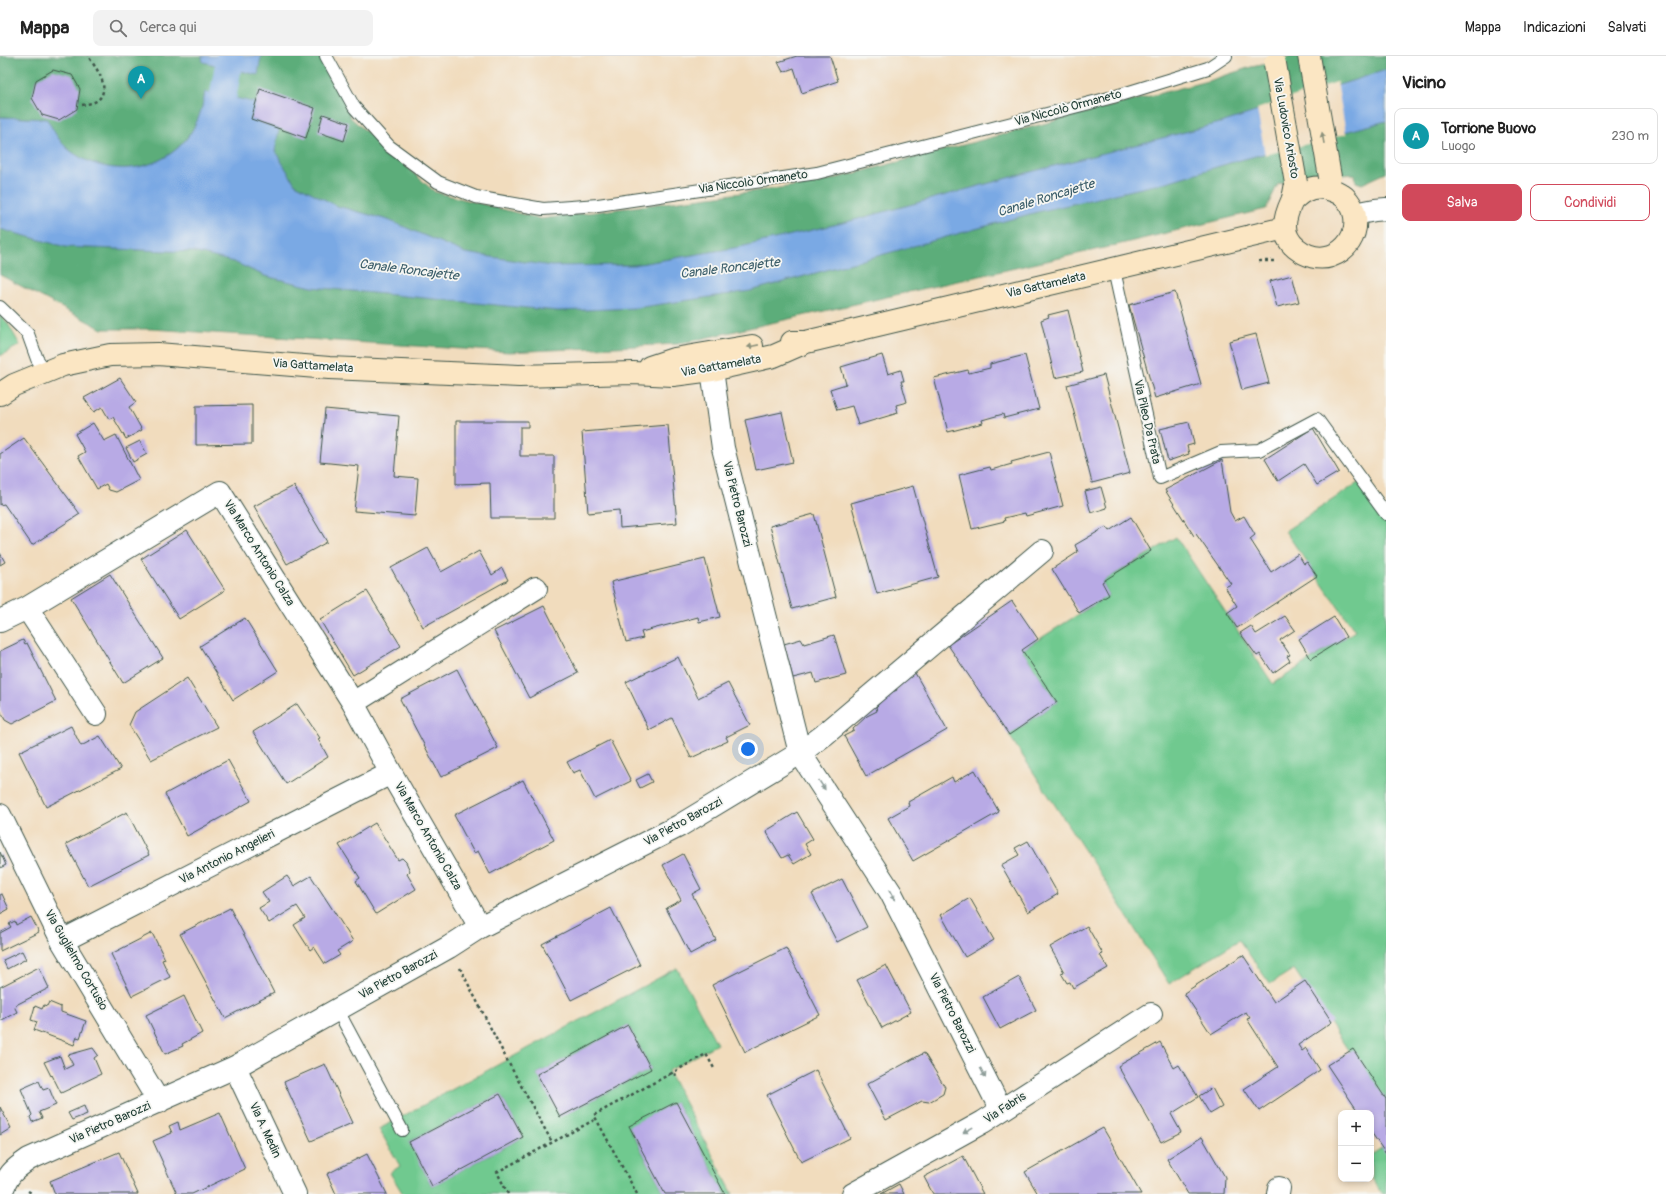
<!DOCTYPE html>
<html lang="it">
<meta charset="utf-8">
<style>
:root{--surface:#fff;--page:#f2f2f2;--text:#222;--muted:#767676;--line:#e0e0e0;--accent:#d1495b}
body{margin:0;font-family:Pangolin,sans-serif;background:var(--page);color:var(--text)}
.controls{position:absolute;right:12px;bottom:12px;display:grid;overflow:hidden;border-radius:8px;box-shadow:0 2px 6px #0003}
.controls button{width:36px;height:36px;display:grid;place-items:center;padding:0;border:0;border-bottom:1px solid var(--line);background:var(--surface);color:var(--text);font:20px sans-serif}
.you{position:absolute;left:748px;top:693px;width:14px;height:14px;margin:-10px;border:3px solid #fff;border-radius:50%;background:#1a73e8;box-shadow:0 0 0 6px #1a73e833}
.badge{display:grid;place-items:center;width:26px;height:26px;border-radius:50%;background:var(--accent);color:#fff;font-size:13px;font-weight:700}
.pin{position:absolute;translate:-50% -33px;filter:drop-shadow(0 1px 2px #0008)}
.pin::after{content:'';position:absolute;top:21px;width:14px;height:12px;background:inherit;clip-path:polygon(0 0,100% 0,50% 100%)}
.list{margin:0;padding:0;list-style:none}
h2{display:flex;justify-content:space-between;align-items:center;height:52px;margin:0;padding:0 16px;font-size:17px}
h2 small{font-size:13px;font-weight:400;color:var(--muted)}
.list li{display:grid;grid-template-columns:26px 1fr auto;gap:12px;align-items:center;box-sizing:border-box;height:56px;margin:0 8px 8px;padding:0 8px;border:1px solid var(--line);border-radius:8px}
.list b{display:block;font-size:15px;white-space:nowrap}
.list p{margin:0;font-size:13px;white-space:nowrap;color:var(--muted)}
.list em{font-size:13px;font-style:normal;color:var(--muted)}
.actions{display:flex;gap:8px;padding:12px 16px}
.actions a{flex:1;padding:9px 0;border:1px solid var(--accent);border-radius:8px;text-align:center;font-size:14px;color:var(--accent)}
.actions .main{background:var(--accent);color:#fff}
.icon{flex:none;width:22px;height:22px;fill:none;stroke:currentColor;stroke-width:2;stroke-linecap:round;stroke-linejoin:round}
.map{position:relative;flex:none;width:1386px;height:1138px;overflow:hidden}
header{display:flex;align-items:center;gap:24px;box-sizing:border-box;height:56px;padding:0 20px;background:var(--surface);border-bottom:1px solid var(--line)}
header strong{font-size:19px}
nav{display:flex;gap:22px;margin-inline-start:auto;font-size:14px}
.search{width:280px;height:36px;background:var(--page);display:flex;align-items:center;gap:10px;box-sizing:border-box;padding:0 14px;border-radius:8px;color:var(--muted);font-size:15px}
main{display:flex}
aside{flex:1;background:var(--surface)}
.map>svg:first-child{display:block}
.green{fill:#70c98f;stroke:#488362;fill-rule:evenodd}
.forest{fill:#5cad7a;stroke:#3e7557}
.water{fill:#7aa9e4;stroke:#4c738c}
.pier{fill:#f1dcbd}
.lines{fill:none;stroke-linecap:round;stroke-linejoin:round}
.canal{stroke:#7aa9e4;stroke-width:27}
.building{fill:#b8aae5}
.lane-casing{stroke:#3e5549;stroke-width:14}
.street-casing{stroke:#3e5549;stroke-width:24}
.secondary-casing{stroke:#3e5549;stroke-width:24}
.path{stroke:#3e5549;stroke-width:2.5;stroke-dasharray:3 3;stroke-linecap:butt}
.lane{stroke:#fff;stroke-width:12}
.street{stroke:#fff;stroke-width:22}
.secondary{stroke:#fbe6c3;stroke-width:22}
.secondary-bridge-casing{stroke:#3e5549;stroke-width:24;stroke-linecap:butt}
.secondary-bridge{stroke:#fbe6c3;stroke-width:22}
.oneway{fill:#8d927c}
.oneway2{fill:#8f9e9a}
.labels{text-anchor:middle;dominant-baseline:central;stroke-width:3.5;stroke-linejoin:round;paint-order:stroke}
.street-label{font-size:12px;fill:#1f3d34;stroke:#f6f6f2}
.water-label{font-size:13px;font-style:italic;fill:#3a5d69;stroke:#f6f6f2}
</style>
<header>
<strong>Mappa</strong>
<div class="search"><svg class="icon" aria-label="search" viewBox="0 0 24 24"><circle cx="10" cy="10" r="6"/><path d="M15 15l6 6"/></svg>Cerca qui</div>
<nav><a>Mappa</a><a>Indicazioni</a><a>Salvati</a></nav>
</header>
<main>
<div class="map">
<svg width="1386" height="1138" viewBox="0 0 1386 1138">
<rect width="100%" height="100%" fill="#f6f6f2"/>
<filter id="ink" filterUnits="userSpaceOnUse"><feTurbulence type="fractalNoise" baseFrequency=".025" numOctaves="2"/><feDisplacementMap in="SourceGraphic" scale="8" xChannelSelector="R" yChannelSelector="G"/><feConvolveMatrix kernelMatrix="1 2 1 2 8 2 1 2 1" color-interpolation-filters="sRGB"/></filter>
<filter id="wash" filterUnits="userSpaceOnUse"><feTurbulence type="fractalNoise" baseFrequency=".012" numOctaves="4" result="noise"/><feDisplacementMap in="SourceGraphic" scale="16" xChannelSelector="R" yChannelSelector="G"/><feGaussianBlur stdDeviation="0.9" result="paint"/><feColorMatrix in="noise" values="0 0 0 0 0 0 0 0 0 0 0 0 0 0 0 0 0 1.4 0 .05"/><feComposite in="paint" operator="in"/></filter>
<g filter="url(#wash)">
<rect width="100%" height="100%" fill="#f1dcbd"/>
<path class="green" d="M 0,259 L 7,266 L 20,289 L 0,300 Z
M 1361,425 L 1386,462 L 1386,1051 L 1294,913 L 1270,928 L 1239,884 L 1169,928 L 1108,830 L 1009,679 L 1057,646 L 1022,594 L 1109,539 L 1102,526 L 1176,481 L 1273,628 L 1355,575 L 1285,475 Z
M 677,912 L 717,988 L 668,1015 L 733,1138 L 725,1138 L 676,1046 L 629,1071 L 665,1138 L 403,1138 L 390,1117 L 400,1110 L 379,1073 ZM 628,969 L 651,1013 L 560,1061 L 537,1018 ZM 500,1038 L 523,1081 L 432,1130 L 409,1086 Z
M 1386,1089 L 1386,1138 L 1382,1138 L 1371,1121 L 1371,1099 Z"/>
<path class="forest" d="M 0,0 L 202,0 L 203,6 L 257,19 L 261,0 L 327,0 L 351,62 L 435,136 L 541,163 L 818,127 L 1211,24 L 1251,11 L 1277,6 L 1290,0 L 1386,0 L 1386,14 L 1224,66 L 1023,118 L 847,166 L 740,191 L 634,209 L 551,210 L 465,197 L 388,164 L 337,150 L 295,128 L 275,95 L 251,63 L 205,36 C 203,49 200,60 194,71 C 169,117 107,125 68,93 C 59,85 53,74 47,63 L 0,61 Z
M 1386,65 L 1386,117 L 1362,128 L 1356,126 L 1355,118 L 1312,121 L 1278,128 L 1266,153 L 1104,192 L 678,288 L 509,296 L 151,273 L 102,273 L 0,219 L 0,173 L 66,191 L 194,196 L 234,206 L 265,220 L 312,231 L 558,255 L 635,252 L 750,235 L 1037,156 L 1163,127 L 1233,106 Z"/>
<path class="water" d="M 202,0 L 261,0 L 258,19 L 203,6 Z
M 1386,14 L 1386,65 L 1233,106 L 1163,127 L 1037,156 L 750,235 L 635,252 L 558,255 L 312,231 L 265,220 L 234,206 L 194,196 L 66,191 L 0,173 L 0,61 L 47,63 C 53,74 59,85 68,93 C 107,125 170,117 194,71 C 200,60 203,49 205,36 L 223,39 L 256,47 L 251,63 L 279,73 L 275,95 L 295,128 L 337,150 L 388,164 L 465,197 L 551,210 L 634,209 L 740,191 L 847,166 L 1023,118 L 1224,66 Z"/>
<path class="pier" d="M 1337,26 L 1346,78 L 1265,99 L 1257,53 Z"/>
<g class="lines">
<path class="canal" d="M 217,75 L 230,0"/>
</g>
<g id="blocks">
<path class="building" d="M 797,0 L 830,0 L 838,25 L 802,37 L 794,12 L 783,16 L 778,6 Z
M 53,14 L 72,19 L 80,33 L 77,53 L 59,64 L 42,59 L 32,42 L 36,24 Z
M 260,33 L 315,52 L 306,82 L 251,63 Z
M 323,58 L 349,67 L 344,85 L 318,76 Z
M 1292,219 L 1299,246 L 1277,251 L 1270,225 Z
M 1175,236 L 1201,328 L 1155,342 L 1129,249 Z
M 1068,254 L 1083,316 L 1055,322 L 1041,264 L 1049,261 L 1048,259 Z
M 1256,278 L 1269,327 L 1242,334 L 1229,285 Z
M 882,299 L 888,318 L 901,314 L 904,325 L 901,325 L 907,346 L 896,349 L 898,357 L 858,369 L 852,350 L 837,354 L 830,333 L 846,328 L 841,311 Z
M 1025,299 L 1039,353 L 1004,362 L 1003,358 L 982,364 L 983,367 L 948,376 L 934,322 L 968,314 L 969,317 L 990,312 L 990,308 Z
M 1104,319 L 1130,417 L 1092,427 L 1067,329 Z
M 120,322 L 136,346 L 129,351 L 142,374 L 126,383 L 113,361 L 109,363 L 102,351 L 94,356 L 84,342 Z
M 252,349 L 252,388 L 196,389 L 196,350 Z
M 325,353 L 399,360 L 394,420 L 418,422 L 415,460 L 354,455 L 359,410 L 320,406 Z
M 782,356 L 793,406 L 756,414 L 745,364 Z
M 456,365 L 528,365 L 528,371 L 520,371 L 520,400 L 554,400 L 554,462 L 491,462 L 490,427 L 456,428 Z
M 1189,366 L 1194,388 L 1187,390 L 1189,398 L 1168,405 L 1160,373 Z
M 93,367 L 104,385 L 116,379 L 139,424 L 116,436 L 109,434 L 106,428 L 97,433 L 78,400 L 85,396 L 75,378 Z
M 668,369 L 677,467 L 620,472 L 619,454 L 588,457 L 582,376 Z
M 1313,372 L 1339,416 L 1317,429 L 1304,408 L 1278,425 L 1265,403 Z
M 24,382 L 80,458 L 32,489 L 4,448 L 0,449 L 0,398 Z
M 140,385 L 147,398 L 133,406 L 126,392 Z
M 1049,396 L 1063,450 L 1026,460 L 1025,457 L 1004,462 L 1005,465 L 972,473 L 959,419 L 990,411 L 991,414 L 1012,408 L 1011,406 Z
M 1222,404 L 1230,456 L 1235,465 L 1244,460 L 1255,479 L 1250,483 L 1271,516 L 1298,498 L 1304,508 L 1307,506 L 1317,520 L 1237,572 L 1227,557 L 1237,550 L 1225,531 L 1231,528 L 1196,478 L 1194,480 L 1165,434 Z
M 294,430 L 327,486 L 287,508 L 254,450 Z
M 913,430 L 938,521 L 877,538 L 851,447 Z
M 1101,431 L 1107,452 L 1091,457 L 1085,435 Z
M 814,458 L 836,541 L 792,553 L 770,470 Z
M 1131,461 L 1151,495 L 1102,526 L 1109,539 L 1079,557 L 1052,513 L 1078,496 L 1075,489 L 1106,471 L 1109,475 Z
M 187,474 L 225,534 L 179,563 L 141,503 Z
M 428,492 L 441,516 L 479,495 L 492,519 L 502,512 L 508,524 L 423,571 L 391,512 Z
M 0,497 L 5,506 L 0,509 Z
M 705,503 L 720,561 L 699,566 L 698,561 L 641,576 L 643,582 L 626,586 L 611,526 Z
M 110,518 L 163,602 L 123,627 L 71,542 Z
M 367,535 L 401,590 L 353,619 L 320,564 Z
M 1012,545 L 1038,583 L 1022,594 L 1057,646 L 1009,679 L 948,589 Z
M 544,550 L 578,617 L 529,642 L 494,575 Z
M 1285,560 L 1295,574 L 1280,584 L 1290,599 L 1287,600 L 1290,605 L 1273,617 L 1260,598 L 1257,600 L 1240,577 L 1251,570 L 1256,578 Z
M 1334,561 L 1346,581 L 1311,603 L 1299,583 Z
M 245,562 L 278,615 L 233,644 L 200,590 Z
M 834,579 L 846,619 L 816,627 L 813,617 L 793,622 L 784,588 L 801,583 L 804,588 Z
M 23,584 L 25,588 L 27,587 L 56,645 L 12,668 L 5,664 L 0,654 L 0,595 Z
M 678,601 L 698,642 L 728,627 L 750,669 L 726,681 L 728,685 L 691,702 L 672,662 L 649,674 L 626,626 Z
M 457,613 L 498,692 L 441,721 L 400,643 Z
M 915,617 L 947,674 L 866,720 L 844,680 L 854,675 L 853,673 L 867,660 L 877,655 L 876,651 L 890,637 L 897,634 L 896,632 L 907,621 Z
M 187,622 L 217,671 L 151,704 L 129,669 L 135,656 Z
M 297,648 L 320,682 L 318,683 L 328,701 L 286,728 L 253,676 Z
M 71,670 L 81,690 L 100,680 L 121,713 L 46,751 L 19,696 Z
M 610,684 L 631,725 L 595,743 L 580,714 L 573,717 L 567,706 Z
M 228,704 L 251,745 L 187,780 L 165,738 Z
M 975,714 L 999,756 L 913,805 L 888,762 L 909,750 L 908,746 L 952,721 L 954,726 Z
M 648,718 L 652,726 L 640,732 L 636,724 Z
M 523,724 L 554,784 L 490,818 L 478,795 L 474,797 L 454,759 Z
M 127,756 L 149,799 L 88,830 L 66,788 Z
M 797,756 L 813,783 L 805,788 L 811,798 L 794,808 L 788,799 L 782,802 L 766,775 Z
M 375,767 L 398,804 L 402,802 L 406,806 L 410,815 L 407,818 L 416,833 L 376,858 L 356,825 L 360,822 L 339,789 Z
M 1028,785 L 1058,838 L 1028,856 L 1001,809 L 1019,799 L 1015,792 Z
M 0,796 L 6,809 L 0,812 Z
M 683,798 L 701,833 L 692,838 L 716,884 L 690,898 L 666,852 L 681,844 L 663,809 Z
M 287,820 L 294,830 L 311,820 L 353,885 L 337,895 L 340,899 L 325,908 L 314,891 L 310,894 L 294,869 L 305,862 L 297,850 L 269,867 L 259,852 L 269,846 L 262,836 Z
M 842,823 L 867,871 L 837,886 L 812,838 Z
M 2,838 L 9,853 L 0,858 L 0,839 Z
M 970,842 L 994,884 L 965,901 L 941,859 Z
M 230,852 L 274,937 L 225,962 L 180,878 Z
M 611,852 L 640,909 L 571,944 L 542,888 Z
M 31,861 L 39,876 L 0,895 L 0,877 L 11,871 L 9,868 L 15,865 L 16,869 Z
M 1087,870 L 1103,898 L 1100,899 L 1108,912 L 1073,932 L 1070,926 L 1067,927 L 1061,917 L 1064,916 L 1050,891 Z
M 152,877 L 165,903 L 162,904 L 170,921 L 132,940 L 111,898 Z
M 786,892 L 820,959 L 745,996 L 712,929 Z
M 22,895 L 26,903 L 7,913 L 3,904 Z
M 1243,899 L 1274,946 L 1305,925 L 1332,966 L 1298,989 L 1302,995 L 1306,992 L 1320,1014 L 1259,1055 L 1244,1033 L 1278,1011 L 1247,963 L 1250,962 L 1246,956 L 1211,978 L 1184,937 Z
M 886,909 L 911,956 L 882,972 L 857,924 Z
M 39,911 L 49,932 L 14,950 L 17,956 L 0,965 L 0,931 Z
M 1019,921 L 1036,954 L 1000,973 L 983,941 Z
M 184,940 L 202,977 L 182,988 L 183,990 L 165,998 L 146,959 Z
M 49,946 L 61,951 L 61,956 L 86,965 L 80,982 L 77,981 L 74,989 L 34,974 L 37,966 L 31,964 L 35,950 L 42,953 L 44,949 L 47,950 Z
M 628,969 L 651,1013 L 560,1061 L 537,1018 Z
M 1160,986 L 1174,1012 L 1179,1009 L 1198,1041 L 1171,1058 L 1181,1076 L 1161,1086 L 1118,1010 Z
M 93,992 L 98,999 L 94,1002 L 101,1018 L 61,1037 L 52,1019 L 51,1020 L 44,1006 L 60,1000 L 65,1013 L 73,1009 L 68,999 Z
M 1353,993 L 1386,1043 L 1386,1098 L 1371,1076 L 1371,1057 L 1359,1057 L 1327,1009 Z
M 924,997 L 945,1031 L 943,1038 L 929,1046 L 922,1045 L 886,1064 L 867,1028 Z
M 325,1008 L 352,1067 L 311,1085 L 284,1026 Z
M 816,1014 L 850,1082 L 801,1106 L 767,1039 Z
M 39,1025 L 43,1034 L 49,1032 L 56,1049 L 39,1056 L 42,1062 L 32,1066 L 30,1061 L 32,1059 L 21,1033 Z
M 1212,1032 L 1222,1051 L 1210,1058 L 1199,1040 Z
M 500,1038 L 523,1081 L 432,1130 L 409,1086 Z
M 676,1046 L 725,1138 L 665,1138 L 629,1070 Z
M 84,1050 L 87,1058 L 72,1064 L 68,1057 Z
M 0,1051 L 11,1072 L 0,1079 Z
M 220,1057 L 245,1113 L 192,1138 L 177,1138 L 153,1085 L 172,1077 L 169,1070 L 178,1066 L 180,1074 Z
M 1103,1072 L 1141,1138 L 1038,1138 L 1025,1116 Z
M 1202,1081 L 1225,1121 L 1224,1138 L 1188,1138 L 1167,1103 Z
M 119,1096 L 138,1138 L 55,1138 L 50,1125 Z
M 367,1098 L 387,1138 L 336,1138 L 327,1118 Z
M 963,1100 L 983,1138 L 933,1138 L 924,1121 Z
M 899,1128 L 904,1138 L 881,1138 Z"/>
</g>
</g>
<g filter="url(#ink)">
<use href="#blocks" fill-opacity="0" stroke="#3e5549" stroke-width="1"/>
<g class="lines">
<defs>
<path id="lane" d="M 326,0 L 354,51 L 389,90 L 438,126 L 476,141 L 543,153 L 598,149 L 817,117 L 1113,41 L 1208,12 L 1226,0
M 1114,214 L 1160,422 L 1221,396 L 1259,394 L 1317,363 L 1386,458
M 0,251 L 28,278 L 37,303 L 46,316
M 337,953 L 402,1074"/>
<path id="street" d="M 1355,158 L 1375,154 L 1386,153
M 712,314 L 723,392 L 800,697 L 891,837 L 1001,1054
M 27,552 L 96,658
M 0,565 L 27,552 L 220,436 L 353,647 L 391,717 L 480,871
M 353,647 L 536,532
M 0,759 L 62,885 L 159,1046
M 62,885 L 391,717
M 235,1011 L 295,1138
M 1,1138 C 7,1119 13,1114 29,1103 L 235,1011 L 449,891 L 480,871 L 679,770 L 800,697 L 824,679 L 1042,495
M 853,1138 L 983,1066 L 1151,958
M 1278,1138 L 1279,1132"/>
<path id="secondary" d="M 1293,144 C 1296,141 1300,137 1305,135 C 1312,131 1321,131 1328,133 C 1364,141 1364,188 1331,200 C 1319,204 1306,200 1296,192 C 1280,178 1284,162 1292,145 C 1294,140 1295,133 1296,127
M 792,286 L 806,286 L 1285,172
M 650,311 L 674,303 L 752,290
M 0,338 L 14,329 L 63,309 L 110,299 L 158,298 L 329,312 L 519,320 L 633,317 L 673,319 L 712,314 L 774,300 L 806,286"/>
</defs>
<use href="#lane" class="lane-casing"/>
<use href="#street" class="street-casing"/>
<use href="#secondary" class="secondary-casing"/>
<path class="path" d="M 82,49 C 87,48 94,47 98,44 C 112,31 95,11 88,0
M 1259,205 L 1274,205
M 460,912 L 507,1004 L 552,1086
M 670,1018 L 706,998 L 715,1014
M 28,1135 L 33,1138
M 508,1138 L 497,1116 L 596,1063
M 637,1138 L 594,1059 L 670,1018 L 678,1019"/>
<use href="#lane" class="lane"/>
<use href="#street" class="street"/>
<use href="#secondary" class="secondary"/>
<defs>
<path id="secondary-bridge" d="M 1309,0 L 1330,121
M 1275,8 L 1296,127"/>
</defs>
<use href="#secondary-bridge" class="secondary-bridge-casing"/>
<use href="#secondary-bridge" class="secondary-bridge"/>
</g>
<defs><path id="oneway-solid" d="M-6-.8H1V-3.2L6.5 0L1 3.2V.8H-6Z"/></defs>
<g class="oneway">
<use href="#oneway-solid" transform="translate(1323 82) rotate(-100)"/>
<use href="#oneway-solid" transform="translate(753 290) rotate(169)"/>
</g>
<g class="oneway2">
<use href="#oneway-solid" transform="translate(822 729) rotate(56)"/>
<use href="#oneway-solid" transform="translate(892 839) rotate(61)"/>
<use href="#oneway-solid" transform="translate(983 1017) rotate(63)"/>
<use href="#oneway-solid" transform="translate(968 1074) rotate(151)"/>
</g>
</g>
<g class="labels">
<g class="street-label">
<text transform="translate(1068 52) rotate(-15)">Via Niccolò Ormaneto</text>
<text transform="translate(1286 72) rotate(80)">Via Ludovico Ariosto</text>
<text transform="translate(753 126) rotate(-8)">Via Niccolò Ormaneto</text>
<text transform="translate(1046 229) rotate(-13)">Via Gattamelata</text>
<text transform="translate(313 310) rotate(4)">Via Gattamelata</text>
<text transform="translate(721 310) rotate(-10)">Via Gattamelata</text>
<text transform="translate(1147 366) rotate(77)">Via Pileo Da Prata</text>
<text transform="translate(737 448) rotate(76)">Via Pietro Barozzi</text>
<text transform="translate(259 497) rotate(58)">Via Marco Antonio Calza</text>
<text transform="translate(683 766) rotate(-29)">Via Pietro Barozzi</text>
<text transform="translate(428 780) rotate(60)">Via Marco Antonio Calza</text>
<text transform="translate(227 801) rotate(-27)">Via Antonio Angelieri</text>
<text transform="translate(76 904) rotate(60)">Via Guglielmo Cortusio</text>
<text transform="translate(398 919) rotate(-29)">Via Pietro Barozzi</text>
<text transform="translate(952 957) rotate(63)">Via Pietro Barozzi</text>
<text transform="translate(1005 1052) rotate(-33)">Via Fabris</text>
<text transform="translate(110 1067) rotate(-24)">Via Pietro Barozzi</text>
<text transform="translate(265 1074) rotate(65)">Via A. Medin</text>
</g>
<g class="water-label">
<text transform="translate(1046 142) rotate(-17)">Canale Roncajette</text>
<text transform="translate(730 212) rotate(-7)">Canale Roncajette</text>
<text transform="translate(409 214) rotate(7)">Canale Roncajette</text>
</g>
</g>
</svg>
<div class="controls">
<button>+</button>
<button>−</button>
</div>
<div class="you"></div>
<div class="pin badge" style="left:141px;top:43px;background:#0f9aa8">A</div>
</div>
<aside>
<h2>Vicino<small></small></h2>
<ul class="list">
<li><span class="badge" style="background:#0f9aa8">A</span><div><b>Torrione Buovo</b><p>Luogo</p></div><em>230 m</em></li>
</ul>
<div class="actions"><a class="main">Salva</a><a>Condividi</a></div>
</aside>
</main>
